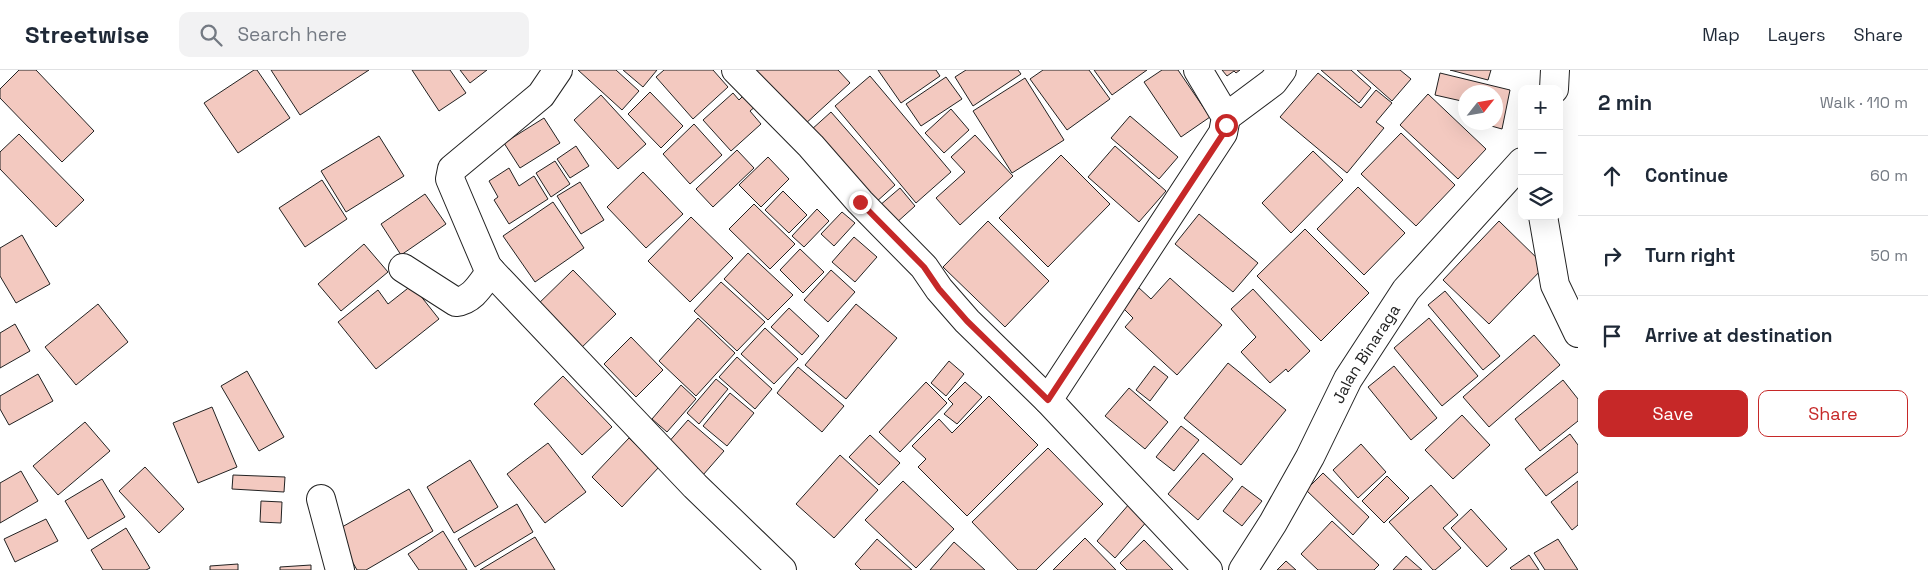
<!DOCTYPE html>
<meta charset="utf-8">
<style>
:root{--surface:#fff;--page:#f2f2f3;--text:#1f2937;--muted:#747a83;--line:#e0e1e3;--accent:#c62828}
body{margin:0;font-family:"Space Grotesk",sans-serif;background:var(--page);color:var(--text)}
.controls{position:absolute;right:15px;top:15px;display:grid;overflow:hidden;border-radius:10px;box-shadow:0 5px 20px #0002}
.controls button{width:45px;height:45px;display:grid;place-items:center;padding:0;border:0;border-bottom:1px solid var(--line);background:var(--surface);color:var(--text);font:25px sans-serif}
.compass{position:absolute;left:1458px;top:15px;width:45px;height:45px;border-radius:50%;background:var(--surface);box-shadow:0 5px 20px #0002;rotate:59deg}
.stop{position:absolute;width:15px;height:15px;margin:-11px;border:4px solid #c62828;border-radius:50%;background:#fff}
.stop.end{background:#c62828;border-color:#fff;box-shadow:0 1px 5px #0008}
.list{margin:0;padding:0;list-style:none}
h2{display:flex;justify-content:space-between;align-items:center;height:65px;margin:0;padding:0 20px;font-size:21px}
h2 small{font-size:16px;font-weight:400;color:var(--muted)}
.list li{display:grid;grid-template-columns:32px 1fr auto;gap:15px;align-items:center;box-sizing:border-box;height:80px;padding:0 20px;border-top:1px solid var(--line)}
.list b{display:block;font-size:19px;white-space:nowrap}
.list em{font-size:16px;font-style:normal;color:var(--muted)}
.actions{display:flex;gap:10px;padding:15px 20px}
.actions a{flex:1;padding:11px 0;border:1px solid var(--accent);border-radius:10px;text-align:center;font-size:18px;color:var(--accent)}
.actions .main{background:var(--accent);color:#fff}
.icon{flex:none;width:28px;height:28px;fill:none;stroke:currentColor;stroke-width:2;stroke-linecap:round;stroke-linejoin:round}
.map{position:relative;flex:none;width:1578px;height:500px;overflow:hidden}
header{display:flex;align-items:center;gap:30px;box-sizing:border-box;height:70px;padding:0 25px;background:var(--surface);border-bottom:1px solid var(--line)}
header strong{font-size:24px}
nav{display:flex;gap:28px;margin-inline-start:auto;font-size:18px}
.search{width:350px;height:45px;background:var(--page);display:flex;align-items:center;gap:12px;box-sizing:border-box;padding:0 18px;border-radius:10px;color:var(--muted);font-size:19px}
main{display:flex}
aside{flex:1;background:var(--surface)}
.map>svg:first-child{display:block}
.building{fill:#f3c9c0;stroke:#222}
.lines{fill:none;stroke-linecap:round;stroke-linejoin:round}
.minor-casing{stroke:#222;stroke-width:30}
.minor{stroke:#fff;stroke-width:28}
.route{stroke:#c62828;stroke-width:6}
.labels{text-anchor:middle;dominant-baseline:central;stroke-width:4;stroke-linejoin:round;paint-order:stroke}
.street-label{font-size:16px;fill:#222;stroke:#fff}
</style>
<header>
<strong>Streetwise</strong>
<div class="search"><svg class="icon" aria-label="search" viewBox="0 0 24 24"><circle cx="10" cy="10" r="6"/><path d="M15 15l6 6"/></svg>Search here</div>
<nav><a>Map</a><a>Layers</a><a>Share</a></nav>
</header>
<main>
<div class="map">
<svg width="1578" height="500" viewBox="0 0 1578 500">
<rect width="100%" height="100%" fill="#fff"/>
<path class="building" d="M 19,0 L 36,0 L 94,61 L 62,92 L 0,28 L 0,19 Z
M 254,0 L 257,0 L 290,48 L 238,83 L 204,33 Z
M 271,0 L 369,0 L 300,45 Z
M 412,0 L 450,0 L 466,23 L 439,41 Z
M 460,0 L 487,0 L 470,13 Z
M 578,0 L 616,0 L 639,21 L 622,40 Z
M 623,0 L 657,0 L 643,17 Z
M 664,0 L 713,0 L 728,17 L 693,49 L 656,7 Z
M 754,0 L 838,0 L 850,13 L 804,55 Z
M 878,0 L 936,0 L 940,6 L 901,33 Z
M 966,0 L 1018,0 L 1021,4 L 973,36 L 955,7 Z
M 1043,0 L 1089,0 L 1110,29 L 1067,60 L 1030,9 Z
M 1094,0 L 1147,0 L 1112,25 Z
M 1162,0 L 1178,0 L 1210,47 L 1181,67 L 1144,12 Z
M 1222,0 L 1240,0 L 1236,3 L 1234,1 L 1227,6 Z
M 1321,0 L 1351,0 L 1371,18 L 1359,33 Z
M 1357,0 L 1400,0 L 1411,9 L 1392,31 Z
M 1450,0 L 1491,0 L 1488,10 Z
M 1318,3 L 1361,38 L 1376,20 L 1392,33 L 1376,52 L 1384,58 L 1347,103 L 1280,47 Z
M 1440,3 L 1510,20 L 1502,59 L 1477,52 L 1496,52 L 1496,22 L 1466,22 L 1466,32 L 1435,25 Z
M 870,6 L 951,102 L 916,133 L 835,36 Z
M 946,7 L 962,29 L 921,56 L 906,34 Z
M 1025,8 L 1064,70 L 1012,103 L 973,41 Z
M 650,22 L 683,56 L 661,78 L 628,44 Z
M 733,23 L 739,30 L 745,24 L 756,36 L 750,41 L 761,54 L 731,81 L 703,50 Z
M 1428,24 L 1486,79 L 1458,109 L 1400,55 Z
M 601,25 L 646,74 L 618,99 L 574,50 Z
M 951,39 L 969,60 L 944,83 L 925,63 Z
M 831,42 L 895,115 L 875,133 L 811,60 Z
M 1130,46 L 1178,87 L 1159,109 L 1111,68 Z
M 544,48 L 560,73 L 520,98 L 504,73 Z
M 694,54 L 722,85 L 690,114 L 663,84 Z
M 1401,63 L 1455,115 L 1416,156 L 1361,104 Z
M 19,64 L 84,130 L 56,157 L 0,99 L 0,82 Z
M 975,65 L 1013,106 L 960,155 L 936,128 L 965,102 L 951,87 Z
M 379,66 L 404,106 L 346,142 L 321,101 Z
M 576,76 L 589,96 L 570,108 L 557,89 Z
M 1115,76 L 1166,121 L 1139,152 L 1088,107 Z
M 737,80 L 754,98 L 713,137 L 696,119 Z
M 1313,81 L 1343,110 L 1291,163 L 1262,133 Z
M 1061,85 L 1110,134 L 1048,197 L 999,148 Z
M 768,87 L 789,109 L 761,137 L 739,115 Z
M 555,91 L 570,114 L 551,127 L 536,103 Z
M 509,98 L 519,116 L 534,106 L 548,129 L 509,154 L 494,130 L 498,127 L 489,111 Z
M 643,102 L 683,144 L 646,178 L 607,137 Z
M 322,110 L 347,149 L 305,177 L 279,138 Z
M 580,112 L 604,150 L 581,164 L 557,126 Z
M 1358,117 L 1405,163 L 1364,205 L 1317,159 Z
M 900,118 L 915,136 L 895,154 L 879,136 Z
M 783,121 L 807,145 L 789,163 L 765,140 Z
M 425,124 L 446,154 L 401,185 L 381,154 Z
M 553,132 L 584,178 L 535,212 L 503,166 Z
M 754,134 L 795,174 L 770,199 L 729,159 Z
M 817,139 L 829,151 L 804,177 L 792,166 Z
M 842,142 L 855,153 L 834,176 L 821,164 Z
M 1199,144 L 1258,193 L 1233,222 L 1175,174 Z
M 691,147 L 733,188 L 690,232 L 648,191 Z
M 988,151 L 1049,211 L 1005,257 L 943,197 Z
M 1499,151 L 1545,196 L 1489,254 L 1443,210 Z
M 1305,159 L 1369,223 L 1321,271 L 1257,206 Z
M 22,165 L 50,214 L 16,233 L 0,206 L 0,178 Z
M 854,167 L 877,187 L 855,212 L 832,192 Z
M 364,174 L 388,202 L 341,241 L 318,214 Z
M 800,179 L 824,202 L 803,223 L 780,200 Z
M 748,183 L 793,225 L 768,250 L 724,209 Z
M 573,200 L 616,244 L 576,283 L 533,239 Z
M 831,200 L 855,222 L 828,252 L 804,230 Z
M 1170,208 L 1222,255 L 1177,305 L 1125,257 L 1133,248 L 1121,236 L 1138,217 L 1151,229 Z
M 721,212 L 765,252 L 737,281 L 694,241 Z
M 412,215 L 439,249 L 376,299 L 338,252 L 378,220 L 388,234 Z
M 1253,219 L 1310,281 L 1288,302 L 1286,299 L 1270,313 L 1241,282 L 1256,267 L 1231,239 Z
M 1445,221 L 1500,286 L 1483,300 L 1428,235 Z
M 98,234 L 128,272 L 76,315 L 45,277 Z
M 856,234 L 897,268 L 846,329 L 805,295 Z
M 789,238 L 819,266 L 802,285 L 771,257 Z
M 698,248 L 735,283 L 696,326 L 659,291 Z
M 1429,248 L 1478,306 L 1442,336 L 1394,278 Z
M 15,254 L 30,281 L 0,298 L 0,263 Z
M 765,258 L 798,289 L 774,314 L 741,284 Z
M 1534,265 L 1560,295 L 1489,357 L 1463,327 Z
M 631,267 L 663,300 L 636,327 L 604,294 Z
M 737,287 L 772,319 L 755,339 L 719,307 Z
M 949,291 L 964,304 L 946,326 L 931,313 Z
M 1228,293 L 1286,340 L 1241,395 L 1184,348 Z
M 1154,296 L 1168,307 L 1150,331 L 1136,320 Z
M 1394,296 L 1437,348 L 1411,370 L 1368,317 Z
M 798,297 L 844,336 L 822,362 L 777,323 Z
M 247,301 L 284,367 L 259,381 L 221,316 Z
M 38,304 L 53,331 L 9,355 L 0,339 L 0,326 Z
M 563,306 L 612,357 L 582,385 L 534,334 Z
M 716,309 L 728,319 L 699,354 L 687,343 Z
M 1563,310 L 1578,329 L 1578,351 L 1540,381 L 1515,349 Z
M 926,312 L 947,333 L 900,382 L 879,362 Z
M 965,312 L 982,327 L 957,354 L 944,344 L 953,334 L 948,329 Z
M 681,315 L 696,329 L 667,362 L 652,349 Z
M 1129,318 L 1168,352 L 1145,379 L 1105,346 Z
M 730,323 L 754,343 L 727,376 L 703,356 Z
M 989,326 L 1038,375 L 967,446 L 918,397 L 926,389 L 912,376 L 939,349 L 952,363 Z
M 212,337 L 237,397 L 198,413 L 173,353 Z
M 1462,345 L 1490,375 L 1453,409 L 1425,380 Z
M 688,350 L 724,381 L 703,405 L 667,374 Z
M 85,352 L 110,381 L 58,425 L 33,396 Z
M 1181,356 L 1199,370 L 1174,401 L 1156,387 Z
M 1570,364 L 1578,375 L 1578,402 L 1546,426 L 1525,399 Z
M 870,365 L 900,393 L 879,415 L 849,387 Z
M 629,368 L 659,397 L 622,437 L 592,407 Z
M 548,373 L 586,422 L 545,453 L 507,404 Z
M 1361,374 L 1386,402 L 1358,428 L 1333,400 Z
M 1048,378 L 1103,434 L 1036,500 L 1018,500 L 972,452 Z
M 1203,383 L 1233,409 L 1198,450 L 1168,424 Z
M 840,385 L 878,420 L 834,468 L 796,434 Z
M 470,390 L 498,437 L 454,463 L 427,417 Z
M 145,397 L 184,439 L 159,463 L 119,421 Z
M 21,401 L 38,431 L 0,453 L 0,413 Z
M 1323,403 L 1369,447 L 1353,465 L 1306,420 Z
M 233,405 L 285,407 L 284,422 L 232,419 Z
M 1387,406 L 1409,428 L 1384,453 L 1362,431 Z
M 102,409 L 125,447 L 88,469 L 65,431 Z
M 903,411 L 954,459 L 916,498 L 865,450 Z
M 1578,411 L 1578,455 L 1572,460 L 1551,432 Z
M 1431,415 L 1458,445 L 1443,458 L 1461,478 L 1435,500 L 1433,500 L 1389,452 Z
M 1242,416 L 1262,431 L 1242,456 L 1223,441 Z
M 409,419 L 433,461 L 366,500 L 357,500 L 335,461 Z
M 261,431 L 282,432 L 281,453 L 260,452 Z
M 1130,433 L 1148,450 L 1115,488 L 1097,471 Z
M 517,434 L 533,462 L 475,497 L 458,469 Z
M 1471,439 L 1507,479 L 1487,497 L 1451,458 Z
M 46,449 L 58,471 L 15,492 L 4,469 Z
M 1332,451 L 1379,495 L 1374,500 L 1318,500 L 1301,484 Z
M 126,458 L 150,498 L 146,500 L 103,500 L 91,480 Z
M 443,461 L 467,500 L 419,500 L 408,484 Z
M 535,467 L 555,500 L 480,500 Z
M 1085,468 L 1116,500 L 1053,500 Z
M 877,469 L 912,500 L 861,500 L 855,494 Z
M 1558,469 L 1578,500 L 1545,500 L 1534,483 Z
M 1144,470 L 1173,500 L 1127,500 L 1120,493 Z
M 954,472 L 985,500 L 930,500 Z
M 1529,485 L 1539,500 L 1512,500 L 1510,498 Z
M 1406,486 L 1422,500 L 1393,500 Z
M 1286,491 L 1296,500 L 1277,500 Z
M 238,494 L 238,500 L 210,500 L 210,496 Z
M 311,495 L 311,500 L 280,500 L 280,497 Z"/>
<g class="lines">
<defs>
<g id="minor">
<path d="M 558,0 L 541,25 L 452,99 L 450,109 L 487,196 L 491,201 L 695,416 L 782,500"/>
<path d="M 736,0 L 811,76 L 860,132 L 924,197 L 939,219 L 967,251 L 1048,330 L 1208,500"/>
<path d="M 1554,19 L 1555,0"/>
<path d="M 1226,47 L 1273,12 L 1282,0"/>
<path d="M 1543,146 L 1555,215 L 1578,263"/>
<path d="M 403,198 L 456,232 C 473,230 481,214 491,201"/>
<path d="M 1048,330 L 1223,63 L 1226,47 L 1198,0"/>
<path d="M 321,429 L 340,500"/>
<path id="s1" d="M 1243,500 L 1273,453 L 1310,387 L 1348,309 L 1406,220 L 1522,92"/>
</g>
</defs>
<use href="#minor" class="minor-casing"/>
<use href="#minor" class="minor"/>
</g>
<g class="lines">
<path class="route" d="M 860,132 L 924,197 L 939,219 L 967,251 L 1048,330 L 1223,64 L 1226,55"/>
</g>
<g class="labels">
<g class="street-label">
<text stroke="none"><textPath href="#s1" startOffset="249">Jalan Binaraga</textPath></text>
</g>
</g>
</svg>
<div class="controls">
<button>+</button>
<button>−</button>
<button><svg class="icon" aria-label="layers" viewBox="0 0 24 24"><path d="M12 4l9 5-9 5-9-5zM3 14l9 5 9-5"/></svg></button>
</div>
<svg class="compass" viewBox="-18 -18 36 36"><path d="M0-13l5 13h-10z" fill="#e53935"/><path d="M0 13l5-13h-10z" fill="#747a83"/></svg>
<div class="stop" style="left:1226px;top:55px"></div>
<div class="stop end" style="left:860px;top:132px"></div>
</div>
<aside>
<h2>2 min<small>Walk · 110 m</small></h2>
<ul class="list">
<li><svg class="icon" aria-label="ahead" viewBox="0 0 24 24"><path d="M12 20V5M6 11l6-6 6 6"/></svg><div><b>Continue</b></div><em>60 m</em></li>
<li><svg class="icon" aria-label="right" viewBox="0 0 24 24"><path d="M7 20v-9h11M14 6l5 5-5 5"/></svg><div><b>Turn right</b></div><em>50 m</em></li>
<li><svg class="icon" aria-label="arrive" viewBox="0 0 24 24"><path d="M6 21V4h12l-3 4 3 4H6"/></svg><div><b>Arrive at destination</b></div></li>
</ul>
<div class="actions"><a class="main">Save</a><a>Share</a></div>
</aside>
</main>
